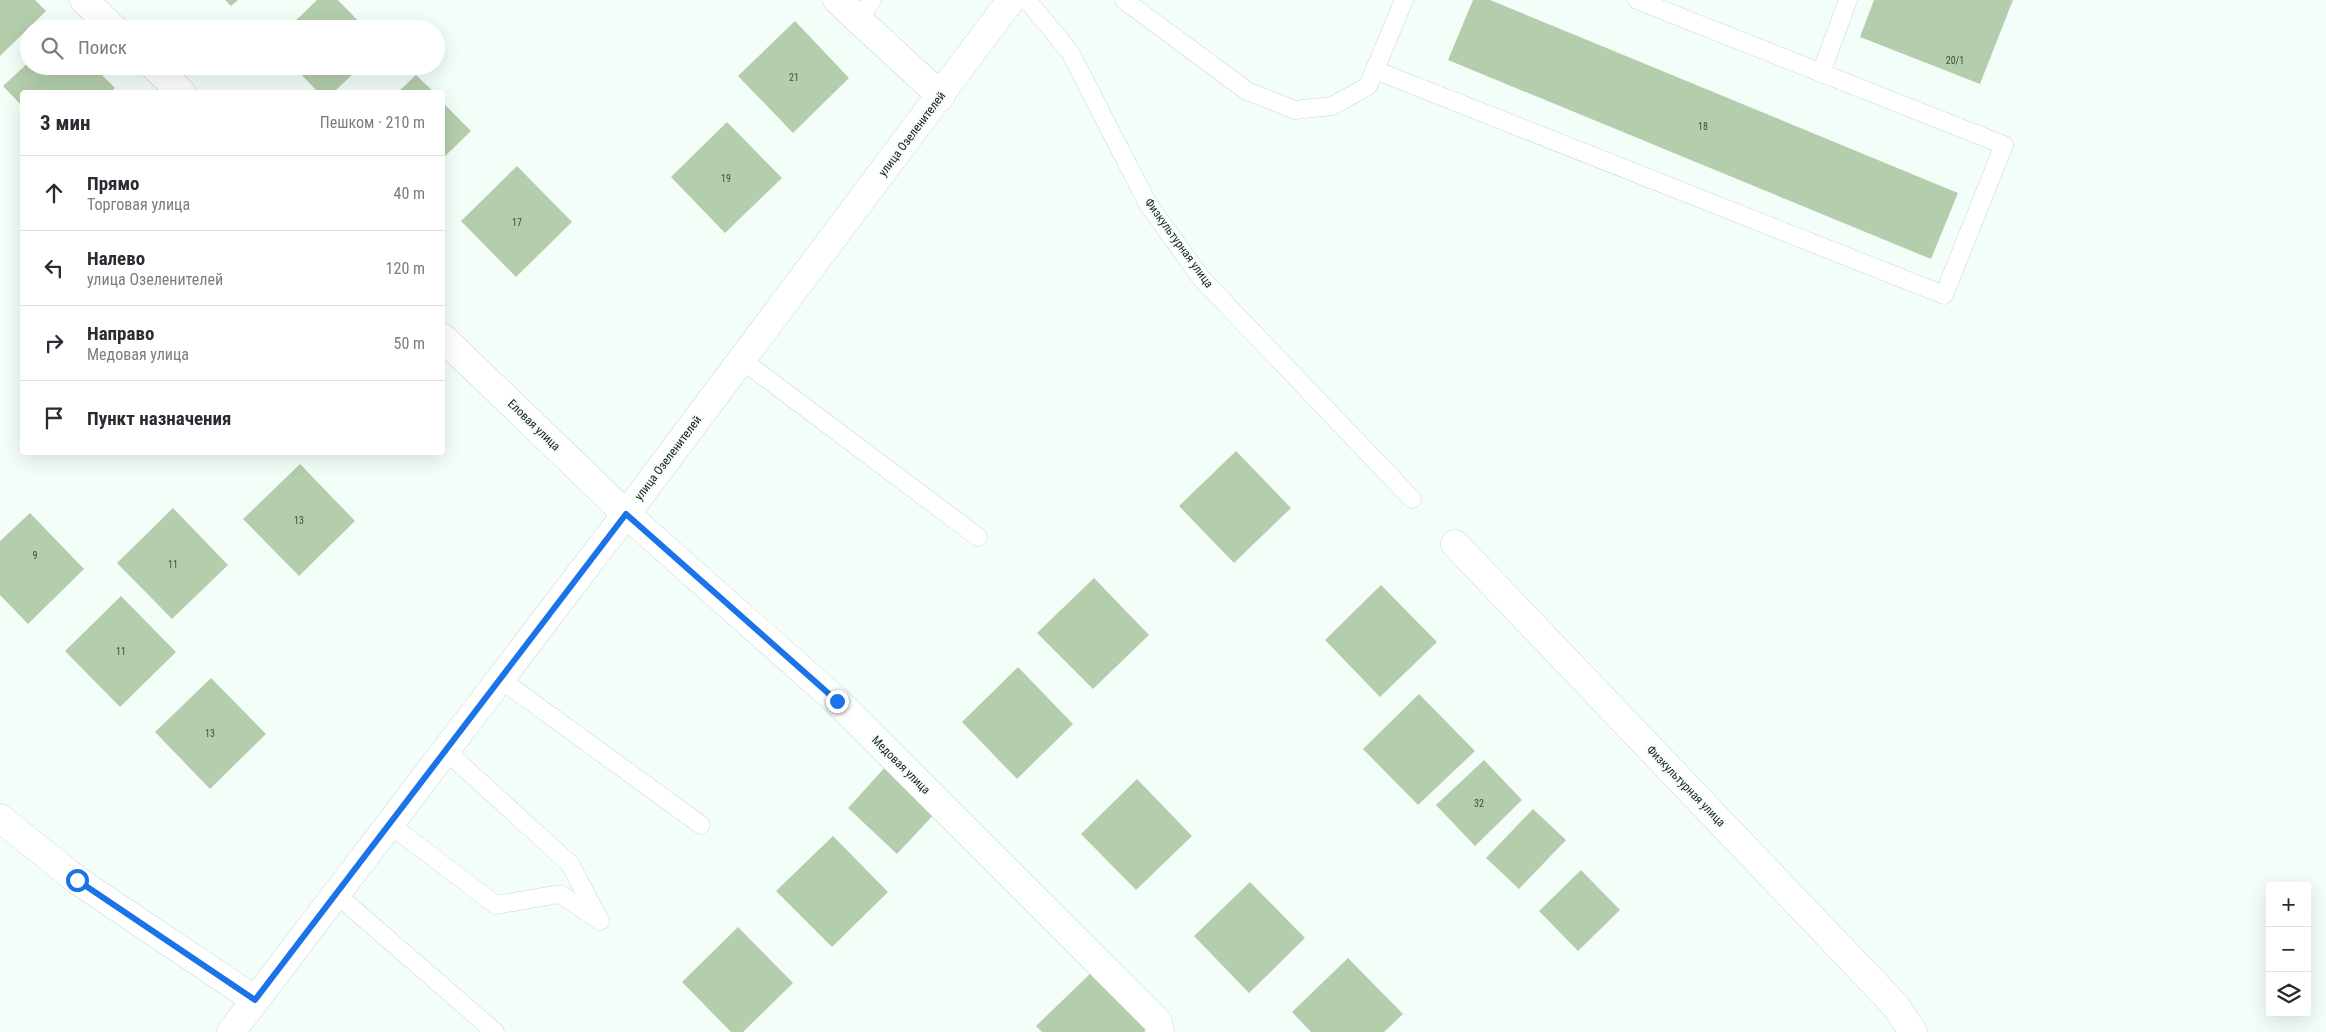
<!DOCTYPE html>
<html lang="ru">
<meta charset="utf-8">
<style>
:root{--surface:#fff;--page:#f2f2f3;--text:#2b2b33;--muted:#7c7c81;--line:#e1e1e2}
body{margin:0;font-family:"Roboto Condensed",sans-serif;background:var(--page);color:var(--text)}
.controls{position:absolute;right:15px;bottom:15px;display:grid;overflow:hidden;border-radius:5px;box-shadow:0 5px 20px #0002}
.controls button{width:45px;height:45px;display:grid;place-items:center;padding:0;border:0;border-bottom:1px solid var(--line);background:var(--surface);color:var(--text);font:25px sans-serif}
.stop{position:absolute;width:15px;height:15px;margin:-11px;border:4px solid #1a73e8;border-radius:50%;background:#fff}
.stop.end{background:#1a73e8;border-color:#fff;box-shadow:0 1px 5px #0008}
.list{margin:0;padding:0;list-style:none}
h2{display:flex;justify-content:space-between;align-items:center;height:65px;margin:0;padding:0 20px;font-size:21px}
h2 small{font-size:16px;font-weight:400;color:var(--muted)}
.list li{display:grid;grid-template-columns:32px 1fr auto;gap:15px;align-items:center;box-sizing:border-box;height:75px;padding:0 20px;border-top:1px solid var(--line)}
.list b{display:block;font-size:19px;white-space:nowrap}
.list p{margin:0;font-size:16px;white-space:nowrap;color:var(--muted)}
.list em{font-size:16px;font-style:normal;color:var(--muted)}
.icon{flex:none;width:28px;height:28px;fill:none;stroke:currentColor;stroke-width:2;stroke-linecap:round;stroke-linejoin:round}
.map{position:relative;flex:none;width:2326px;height:1032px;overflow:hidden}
.search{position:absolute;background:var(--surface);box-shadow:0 5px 20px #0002;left:20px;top:20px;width:425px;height:55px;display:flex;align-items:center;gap:12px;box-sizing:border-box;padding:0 18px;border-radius:28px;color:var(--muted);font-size:19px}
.panel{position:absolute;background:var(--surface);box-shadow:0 5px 20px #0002;left:20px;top:90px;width:425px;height:365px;border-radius:5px}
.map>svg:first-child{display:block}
.building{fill:#b4cead}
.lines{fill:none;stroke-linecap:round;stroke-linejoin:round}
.lane-casing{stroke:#c7d8cf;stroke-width:19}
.street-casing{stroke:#c7d8cf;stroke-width:29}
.lane{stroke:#fff;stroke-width:18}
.street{stroke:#fff;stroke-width:28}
.route{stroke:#1a73e8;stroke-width:6}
.labels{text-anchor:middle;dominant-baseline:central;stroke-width:4;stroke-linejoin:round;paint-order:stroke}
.number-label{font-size:10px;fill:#404c41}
.street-label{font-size:12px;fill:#1a201d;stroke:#f4fef9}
</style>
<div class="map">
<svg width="2326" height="1032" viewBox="0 0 2326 1032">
<rect width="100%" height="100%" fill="#f4fef9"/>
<path class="building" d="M 0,0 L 35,0 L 46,11 L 0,56 Z
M 225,0 L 238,0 L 231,6 Z
M 317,0 L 338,0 L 366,29 L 287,29 Z
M 1473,0 L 1490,0 L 1958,193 L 1931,259 L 1448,60 Z
M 1874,0 L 2013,0 L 1980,84 L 1860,37 Z
M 795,21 L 849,78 L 793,133 L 738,76 Z
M 29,62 L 29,66 L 93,66 L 115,88 L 110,92 L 22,92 L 22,106 L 3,86 Z
M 293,66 L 361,66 L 334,92 L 318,92 Z
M 416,75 L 434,92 L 398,92 Z
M 442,102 L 471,131 L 442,159 Z
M 727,122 L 782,178 L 725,233 L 671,177 Z
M 517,166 L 572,222 L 516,277 L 461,221 Z
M 1236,451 L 1291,508 L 1234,563 L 1179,506 Z
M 300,464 L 355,521 L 299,576 L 243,519 Z
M 173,508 L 228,565 L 172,619 L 117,563 Z
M 30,513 L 84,569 L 28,624 L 0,595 L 0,541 Z
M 1094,578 L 1149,635 L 1093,689 L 1037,633 Z
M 1381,585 L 1437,642 L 1380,697 L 1325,640 Z
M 121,596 L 176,652 L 120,707 L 65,651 Z
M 1018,667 L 1073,724 L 1017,779 L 962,722 Z
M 211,678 L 266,734 L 210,789 L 155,732 Z
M 1419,694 L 1475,751 L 1418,805 L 1363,749 Z
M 1484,760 L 1522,800 L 1475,846 L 1436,805 Z
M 888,764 L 938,810 L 897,854 L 848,808 Z
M 1137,779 L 1192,836 L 1136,890 L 1081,834 Z
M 1533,809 L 1566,840 L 1519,889 L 1486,858 Z
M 833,836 L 888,892 L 832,947 L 776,891 Z
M 1581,870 L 1620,910 L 1578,951 L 1539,911 Z
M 1250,882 L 1305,938 L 1249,993 L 1194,936 Z
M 738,927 L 793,983 L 743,1032 L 731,1032 L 682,982 Z
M 1348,958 L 1403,1014 L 1384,1032 L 1311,1032 L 1292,1012 Z
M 1092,972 L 1148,1028 L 1144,1032 L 1042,1032 L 1036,1026 Z"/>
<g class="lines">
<defs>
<path id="lane" d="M 1027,0 L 1070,52 L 1148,204 L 1201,278 L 1412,499
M 1124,0 L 1247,91 L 1295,110 L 1332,106 L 1368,86 L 1404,0
M 859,19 L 872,0
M 1375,70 L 1944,295 L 2004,145 L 1637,0
M 1821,73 L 1848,0
M 742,360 L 978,537
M 500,679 L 701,825
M 389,824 L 496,905 L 560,894 L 600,921 L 570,864 L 445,750
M 336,894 L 495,1032"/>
<path id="street" d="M 84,0 L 114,29
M 837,0 L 941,96
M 154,66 L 181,92
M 442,337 L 626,514 L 837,701 L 1158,1022 L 1160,1032
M 1455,544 L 1895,1005 L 1913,1032
M 0,818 L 77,880 L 255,1000
M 231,1032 L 626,514 L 1011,0"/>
</defs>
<use href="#lane" class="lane-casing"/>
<use href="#street" class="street-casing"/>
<use href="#lane" class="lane"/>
<use href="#street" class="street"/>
</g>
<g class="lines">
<path class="route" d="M 77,880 L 255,1000 L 626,514 L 837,701"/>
</g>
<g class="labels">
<g class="number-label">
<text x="1955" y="60">20/1</text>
<text x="794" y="77">21</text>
<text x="1703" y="126">18</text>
<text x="726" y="178">19</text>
<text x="517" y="222">17</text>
<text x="299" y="520">13</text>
<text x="35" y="555">9</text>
<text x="173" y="564">11</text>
<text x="121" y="651">11</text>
<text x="210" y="733">13</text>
<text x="1479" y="803">32</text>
</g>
<g class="street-label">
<text transform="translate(912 134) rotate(-53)">улица Озеленителей</text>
<text transform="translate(1179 243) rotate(54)">Физкультурная улица</text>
<text transform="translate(534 425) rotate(44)">Еловая улица</text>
<text transform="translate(668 458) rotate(-53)">улица Озеленителей</text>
<text transform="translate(901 765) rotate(45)">Медовая улица</text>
<text transform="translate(1686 786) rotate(46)">Физкультурная улица</text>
</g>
</g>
</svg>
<div class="controls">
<button>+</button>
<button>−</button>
<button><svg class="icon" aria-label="layers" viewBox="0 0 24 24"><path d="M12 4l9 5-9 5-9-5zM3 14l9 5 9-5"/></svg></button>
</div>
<div class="stop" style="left:77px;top:880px"></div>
<div class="stop end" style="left:837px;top:701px"></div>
<div class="search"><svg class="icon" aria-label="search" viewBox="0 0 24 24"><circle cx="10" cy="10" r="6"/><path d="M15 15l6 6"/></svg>Поиск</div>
<section class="panel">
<h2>3 мин<small>Пешком · 210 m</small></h2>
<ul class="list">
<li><svg class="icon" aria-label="ahead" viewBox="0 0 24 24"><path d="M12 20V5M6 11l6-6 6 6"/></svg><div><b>Прямо</b><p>Торговая улица</p></div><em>40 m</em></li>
<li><svg class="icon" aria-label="left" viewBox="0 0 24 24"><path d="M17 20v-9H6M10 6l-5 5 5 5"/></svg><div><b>Налево</b><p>улица Озеленителей</p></div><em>120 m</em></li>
<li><svg class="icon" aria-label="right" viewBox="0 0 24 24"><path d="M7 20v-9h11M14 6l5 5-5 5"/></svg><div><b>Направо</b><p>Медовая улица</p></div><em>50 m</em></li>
<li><svg class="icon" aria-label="arrive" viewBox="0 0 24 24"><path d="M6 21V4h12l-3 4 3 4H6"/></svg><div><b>Пункт назначения</b></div></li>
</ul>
</section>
</div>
